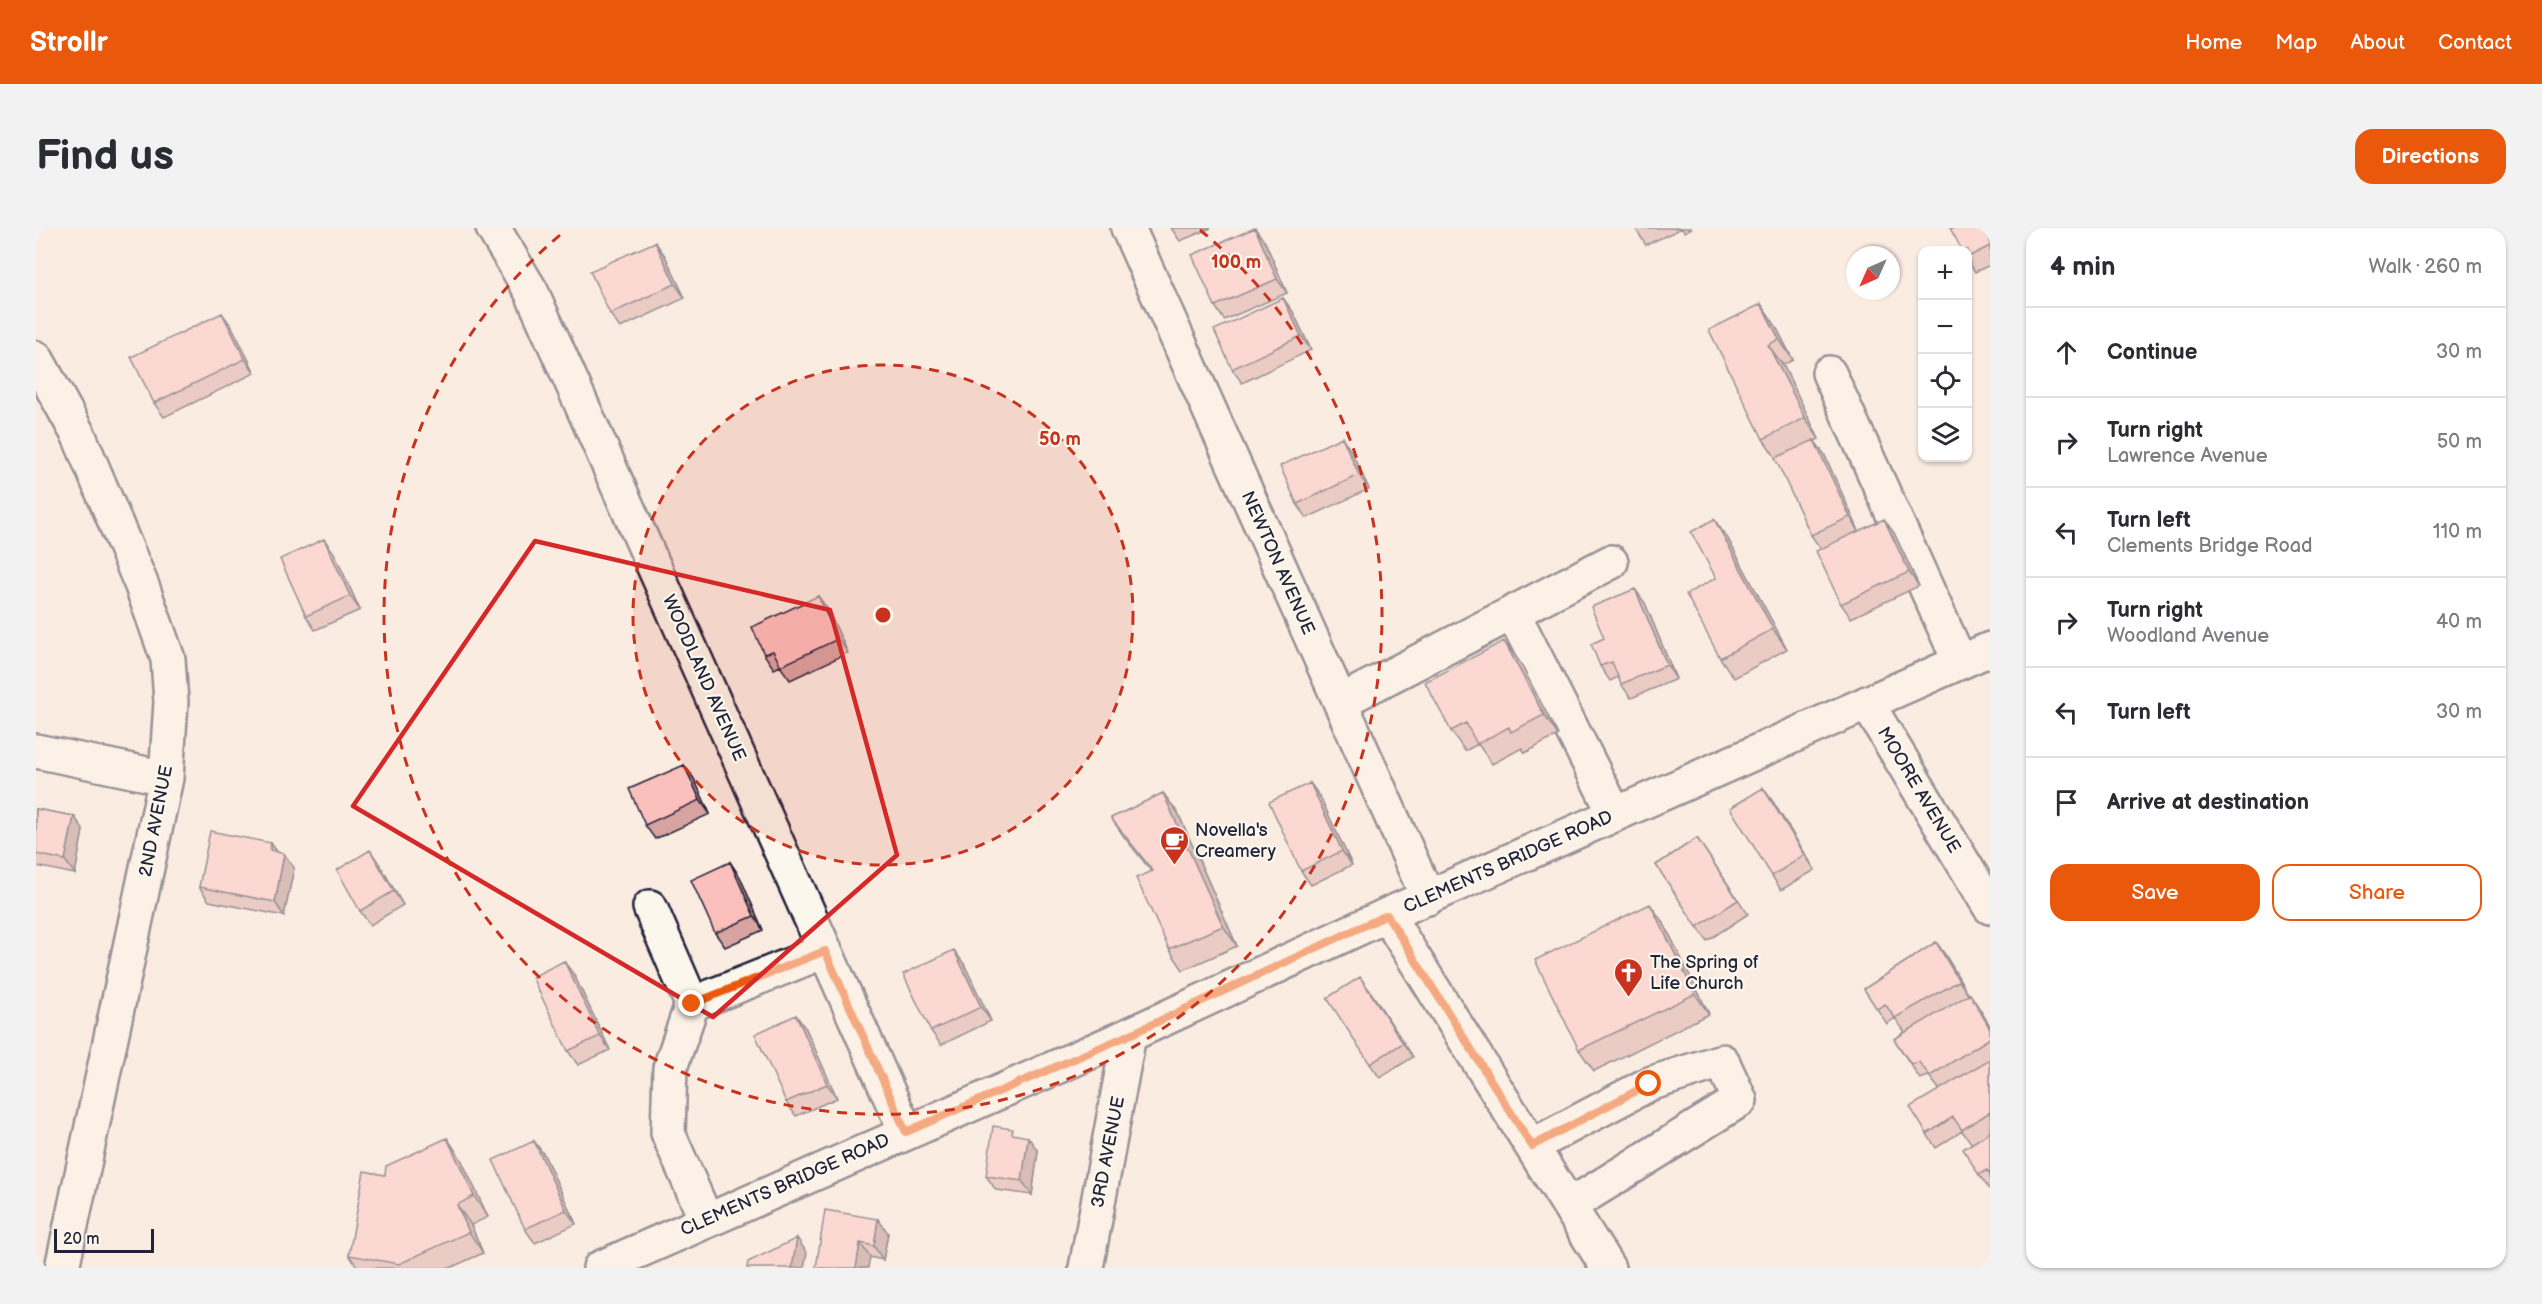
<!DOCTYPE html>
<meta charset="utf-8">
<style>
:root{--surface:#fff;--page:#f2f2f3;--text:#2b2b33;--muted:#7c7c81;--line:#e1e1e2;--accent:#ea580c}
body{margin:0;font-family:"Balsamiq Sans",sans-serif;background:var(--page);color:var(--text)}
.controls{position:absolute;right:18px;top:18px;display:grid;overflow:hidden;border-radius:12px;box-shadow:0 2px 4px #0004}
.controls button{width:54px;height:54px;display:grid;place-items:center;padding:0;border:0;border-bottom:2px solid var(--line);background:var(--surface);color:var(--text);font:30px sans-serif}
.compass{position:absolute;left:1810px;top:18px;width:54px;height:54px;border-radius:50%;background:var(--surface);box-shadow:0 2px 4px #0004;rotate:225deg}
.scale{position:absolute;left:18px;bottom:15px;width:100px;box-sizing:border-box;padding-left:6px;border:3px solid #22223b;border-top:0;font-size:16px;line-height:21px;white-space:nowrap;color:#22223b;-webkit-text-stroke:4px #fbf7ec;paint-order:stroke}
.stop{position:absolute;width:18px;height:18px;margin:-14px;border:4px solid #ea580c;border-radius:50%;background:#fff}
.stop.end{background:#ea580c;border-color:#fff;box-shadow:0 2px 6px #0008}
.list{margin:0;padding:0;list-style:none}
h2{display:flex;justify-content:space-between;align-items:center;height:78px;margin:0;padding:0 24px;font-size:26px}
h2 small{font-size:20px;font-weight:400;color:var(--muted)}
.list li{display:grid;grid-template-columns:39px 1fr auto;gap:18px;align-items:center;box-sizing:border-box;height:90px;padding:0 24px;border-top:2px solid var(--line)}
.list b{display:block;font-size:22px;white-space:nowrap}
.list p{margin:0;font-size:20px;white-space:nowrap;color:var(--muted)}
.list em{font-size:20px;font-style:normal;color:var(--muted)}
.actions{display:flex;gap:12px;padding:18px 24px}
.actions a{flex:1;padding:14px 0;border:2px solid var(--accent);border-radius:18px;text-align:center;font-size:21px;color:var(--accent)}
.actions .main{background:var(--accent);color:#fff}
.icon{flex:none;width:33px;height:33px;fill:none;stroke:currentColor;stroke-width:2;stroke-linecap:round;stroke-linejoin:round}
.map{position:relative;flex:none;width:1954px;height:1040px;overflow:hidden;border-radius:18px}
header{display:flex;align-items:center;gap:36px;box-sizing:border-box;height:84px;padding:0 30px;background:var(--accent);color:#fff}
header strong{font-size:28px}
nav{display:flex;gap:33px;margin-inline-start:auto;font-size:21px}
.intro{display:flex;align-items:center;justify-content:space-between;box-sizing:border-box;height:144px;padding:0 36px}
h1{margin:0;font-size:42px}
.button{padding:15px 27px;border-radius:18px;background:var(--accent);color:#fff;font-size:21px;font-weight:700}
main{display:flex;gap:36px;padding:0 36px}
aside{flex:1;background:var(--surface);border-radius:18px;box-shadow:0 2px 4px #0004}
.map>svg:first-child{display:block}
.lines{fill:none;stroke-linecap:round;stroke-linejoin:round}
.minor-casing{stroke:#22223b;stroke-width:38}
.major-casing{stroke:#22223b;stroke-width:38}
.minor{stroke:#fbf7ec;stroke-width:33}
.major{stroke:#fbf7ec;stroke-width:33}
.wall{fill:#d8a4a2;stroke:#22223b;stroke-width:1.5}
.shaded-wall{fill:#b08684;stroke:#22223b;stroke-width:1.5}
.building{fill:#fbbfbc;stroke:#22223b;stroke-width:1.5}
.route{stroke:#ea580c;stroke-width:8}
.marked{fill:none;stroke:#d62828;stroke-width:4.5;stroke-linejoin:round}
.ring{fill:none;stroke:#c8321e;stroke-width:3;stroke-dasharray:10 8}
.labels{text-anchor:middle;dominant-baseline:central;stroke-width:4.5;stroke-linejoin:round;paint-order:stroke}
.street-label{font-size:18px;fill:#22223b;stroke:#fbf7ec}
.poi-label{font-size:18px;fill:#22223b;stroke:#fbf7ec;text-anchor:start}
.centre{fill:#c8321e;stroke:#fbf7ec;stroke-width:3}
.ring-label{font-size:18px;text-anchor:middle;font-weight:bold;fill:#c8321e;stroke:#fbf7ec;stroke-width:4.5;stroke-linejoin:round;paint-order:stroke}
</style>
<header>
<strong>Strollr</strong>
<nav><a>Home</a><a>Map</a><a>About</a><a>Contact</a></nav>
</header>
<div class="intro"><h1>Find us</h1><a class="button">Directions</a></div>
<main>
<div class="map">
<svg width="1954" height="1040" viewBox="0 0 1954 1040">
<rect width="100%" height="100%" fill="#fbece2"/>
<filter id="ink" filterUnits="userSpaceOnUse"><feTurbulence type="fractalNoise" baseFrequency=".0167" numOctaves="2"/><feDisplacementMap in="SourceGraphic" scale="12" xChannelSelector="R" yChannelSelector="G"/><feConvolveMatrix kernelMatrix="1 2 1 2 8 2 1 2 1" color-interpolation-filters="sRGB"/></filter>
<g filter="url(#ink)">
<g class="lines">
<defs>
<path id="minor" d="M 457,0 L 495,63 L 870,904
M 1092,0 L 1392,670
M 0,130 L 43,208 L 106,358 L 132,431 L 135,474 L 130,550 L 26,1040
M 1793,145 L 1924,434
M 1477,385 L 1579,586
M 1304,474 L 1575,334
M 1831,475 L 1954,679
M 0,523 L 130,550
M 614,679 L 656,776
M 1351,687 L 1572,1040
M 1496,918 L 1613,856 L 1686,833 L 1704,872 L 1533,978
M 670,992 L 632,905 L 634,840 L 656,776 L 789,723
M 1050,1040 L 1093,807"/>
<path id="major" d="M 564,1040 L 1093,807 L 1351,687 L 1954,421"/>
</defs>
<use href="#minor" class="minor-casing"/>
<use href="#major" class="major-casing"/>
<use href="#minor" class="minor"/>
<use href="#major" class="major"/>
</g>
<path class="wall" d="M 1135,0 L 1175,0 L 1144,13 Z
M 1599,0 L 1656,0 L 1648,4 L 1646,0 L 1610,17 Z
M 1954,0 L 1954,37 L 1939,44 L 1932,33 L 1932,22 Z
M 619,14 L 629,28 L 649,70 L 584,100 L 574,86 Z
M 1229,14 L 1251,65 L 1188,92 L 1179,78 Z
M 1247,70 L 1257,84 L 1275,122 L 1206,155 L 1196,141 Z
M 1725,76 L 1739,97 L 1757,132 L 1747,137 L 1783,211 L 1778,213 L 1788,226 L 1823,303 L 1858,305 L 1883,358 L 1815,390 L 1805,376 L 1785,321 L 1775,307 L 1740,230 L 1727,211 Z
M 196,99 L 219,145 L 128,189 L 118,175 Z
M 1315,223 L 1333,261 L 1271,290 L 1261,276 Z
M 1692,311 L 1751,421 L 1698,450 L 1684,430 L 1680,350 Z
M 298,325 L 324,382 L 279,402 L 270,388 Z
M 782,368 L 792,382 L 812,425 L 754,452 L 744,438 L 738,441 L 728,426 Z
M 1609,375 L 1640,451 L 1595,470 L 1585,456 L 1582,449 L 1574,453 L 1564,438 L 1568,410 Z
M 1483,433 L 1522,507 L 1489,525 L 1486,520 L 1456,536 L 1442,516 L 1429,523 L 1415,503 Z
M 648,537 L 658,551 L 674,586 L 619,611 L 609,597 Z
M 1274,555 L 1284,569 L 1316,637 L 1275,657 L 1265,643 Z
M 1727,560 L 1737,574 L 1779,642 L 1745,662 L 1736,648 Z
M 1127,565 L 1142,585 L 1201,718 L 1147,742 L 1133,721 L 1116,644 L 1089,610 L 1075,590 Z
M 0,581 L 38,588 L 47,602 L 39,646 L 0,638 Z
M 1661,610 L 1712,686 L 1671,713 L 1620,637 Z
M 241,624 L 248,626 L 258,640 L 248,688 L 173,673 L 163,659 Z
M 694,634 L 704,649 L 727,702 L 689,719 L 679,705 Z
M 344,637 L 367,677 L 334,697 L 324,683 Z
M 1628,696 L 1673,786 L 1558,843 L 1543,822 Z
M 1900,714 L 1910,728 L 1932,767 L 1934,766 L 1943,780 L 1954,798 L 1954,961 L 1953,961 L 1943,947 L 1936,916 L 1926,903 L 1900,920 L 1891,906 L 1903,861 L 1893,848 L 1884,851 L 1858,811 L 1869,804 L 1859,790 L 1851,796 L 1828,761 Z
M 928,736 L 955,793 L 905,817 L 895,803 Z
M 538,747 L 574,822 L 542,837 L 532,823 Z
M 1334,763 L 1377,829 L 1344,850 L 1334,836 Z
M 770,801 L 801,870 L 760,888 L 750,874 Z
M 982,907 L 1002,923 L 996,967 L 960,962 L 950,948 Z
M 411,910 L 425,931 L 452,989 L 435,997 L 447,1025 L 414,1040 L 322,1040 L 313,1027 L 349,947 Z
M 498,913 L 508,927 L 540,996 L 499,1015 L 489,1001 Z
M 789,982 L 852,1005 L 847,1032 L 834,1029 Z"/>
<path class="shaded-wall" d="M 1219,0 L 1229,14 L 1251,65 L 1241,51 Z
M 619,14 L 629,28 L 649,70 L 639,56 Z
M 1247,70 L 1257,84 L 1275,122 L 1265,108 Z
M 1725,76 L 1739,97 L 1757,132 L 1743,111 Z
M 186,85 L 196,99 L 219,145 L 209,131 Z
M 1732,117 L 1747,137 L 1783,211 L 1769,190 Z
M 1306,209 L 1315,223 L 1333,261 L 1323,247 Z
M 1778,212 L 1788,226 L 1823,303 L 1814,289 Z
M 1678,291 L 1692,311 L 1751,421 L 1737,401 Z
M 1848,291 L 1858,305 L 1883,358 L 1873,344 Z
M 288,311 L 298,325 L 324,382 L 314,368 Z
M 1599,361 L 1609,375 L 1640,451 L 1631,437 Z
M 782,368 L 792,382 L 812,425 L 802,411 Z
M 1468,413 L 1483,433 L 1522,507 L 1508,487 Z
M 648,537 L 658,551 L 674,586 L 664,572 Z
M 1274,555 L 1284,569 L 1316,637 L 1306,623 Z
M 1727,560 L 1737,574 L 1779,642 L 1769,627 Z
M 1127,565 L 1142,585 L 1201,718 L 1187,698 Z
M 38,588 L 47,602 L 39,646 L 29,632 Z
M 235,615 L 245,629 L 234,622 Z
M 334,622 L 344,637 L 367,677 L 358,663 Z
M 248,626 L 258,640 L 248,688 L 239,674 Z
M 694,634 L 704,649 L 727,702 L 718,688 Z
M 1614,676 L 1628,696 L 1673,786 L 1659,766 Z
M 1900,714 L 1910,728 L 1933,767 L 1923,753 Z
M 918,722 L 928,736 L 955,793 L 945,779 Z
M 528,733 L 538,747 L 574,822 L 564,808 Z
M 1324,749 L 1334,763 L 1377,829 L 1367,815 Z
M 1934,766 L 1943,780 L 1954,798 L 1954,801 Z
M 760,787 L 770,801 L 801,870 L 791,856 Z
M 992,909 L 1002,923 L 996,967 L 986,953 Z
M 411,910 L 425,931 L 452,989 L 438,968 Z
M 498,913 L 508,927 L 540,996 L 530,982 Z
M 421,977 L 435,997 L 447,1025 L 433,1004 Z
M 842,991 L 852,1005 L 847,1032 L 838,1018 Z
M 761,1010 L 771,1025 L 768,1040 L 756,1040 Z
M 824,1015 L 834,1029 L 832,1040 L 820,1040 Z"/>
<path class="building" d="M 1219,0 L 1241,51 L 1179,78 L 1156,27 Z
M 1914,0 L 1954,0 L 1954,18 L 1932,29 L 1932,22 L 1926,22 Z
M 619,14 L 639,56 L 574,86 L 554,43 Z
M 1247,70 L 1265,108 L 1196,141 L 1178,102 Z
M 1725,76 L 1743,111 L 1732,117 L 1769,190 L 1727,211 L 1673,102 Z
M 186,85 L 209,131 L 118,175 L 95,129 Z
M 1306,209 L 1323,247 L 1261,276 L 1244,238 Z
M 1778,212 L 1814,289 L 1775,307 L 1739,230 Z
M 1678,291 L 1737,401 L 1684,430 L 1650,366 L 1680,350 L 1655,304 Z
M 1848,291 L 1873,344 L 1805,376 L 1780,323 Z
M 288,311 L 314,368 L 270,388 L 244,331 Z
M 1599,361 L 1631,437 L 1585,456 L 1576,434 L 1564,438 L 1555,416 L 1568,410 L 1555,379 Z
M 782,368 L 802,411 L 745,438 L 737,423 L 728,426 L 716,399 Z
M 1468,413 L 1508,487 L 1475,504 L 1473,499 L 1441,516 L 1430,495 L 1415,503 L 1389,454 Z
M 648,537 L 664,572 L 609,597 L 593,561 Z
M 1274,555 L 1306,623 L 1265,643 L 1233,574 Z
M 1727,560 L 1769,627 L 1736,648 L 1694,580 Z
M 1127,565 L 1187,698 L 1133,721 L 1100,650 L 1117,643 L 1075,590 Z
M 0,581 L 38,588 L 29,632 L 0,626 Z
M 174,603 L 235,615 L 234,622 L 248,626 L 239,674 L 163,659 Z
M 1661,610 L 1702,672 L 1661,699 L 1620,637 Z
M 334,622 L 358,663 L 324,683 L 301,642 Z
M 694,634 L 718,688 L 679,705 L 655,652 Z
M 1614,676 L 1659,766 L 1543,822 L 1499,732 Z
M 1900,714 L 1923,753 L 1859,790 L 1849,776 L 1841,781 L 1828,761 Z
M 918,722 L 945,779 L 895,803 L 867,746 Z
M 528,733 L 564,808 L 532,823 L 496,749 Z
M 1324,749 L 1367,815 L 1334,836 L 1291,770 Z
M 1934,766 L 1954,801 L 1954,810 L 1894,848 L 1883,834 L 1875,836 L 1858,811 Z
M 760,787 L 791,856 L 750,874 L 719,806 Z
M 1954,831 L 1954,884 L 1926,902 L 1917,889 L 1891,906 L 1874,879 Z
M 957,898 L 977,901 L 976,906 L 992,909 L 986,953 L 950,948 Z
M 1954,904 L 1954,947 L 1951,942 L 1943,947 L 1927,921 Z
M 411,910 L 438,968 L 421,977 L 433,1004 L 363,1036 L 313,1027 L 328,943 L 349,947 L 350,938 Z
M 498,913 L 530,982 L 489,1001 L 457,932 Z
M 789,982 L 842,991 L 838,1018 L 824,1015 L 820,1040 L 780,1040 Z
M 761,1010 L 756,1040 L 711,1040 L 712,1034 Z"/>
</g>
<g class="lines" filter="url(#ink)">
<path class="route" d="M 656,776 L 789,723 L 870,904 L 1093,807 L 1351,687 L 1496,918 L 1613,856"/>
</g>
<path d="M0 0H1954V1040H0ZM 499,313 L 794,382 L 861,627 L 677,789 L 317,578 Z" fill="#fbece2" fill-opacity=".55" fill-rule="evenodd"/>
<path class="marked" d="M 499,313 L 794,382 L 861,627 L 677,789 L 317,578 Z"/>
<circle cx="847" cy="387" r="250" fill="#c8321e" fill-opacity=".12"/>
<g class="ring">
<circle cx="847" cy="387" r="250"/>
<path d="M1164 2A499 499 0 1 1 530 2"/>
</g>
<defs>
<symbol id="cafe-pin" viewBox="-11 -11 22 30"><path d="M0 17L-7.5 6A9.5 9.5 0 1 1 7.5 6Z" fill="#c8321e" stroke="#fbf7ec"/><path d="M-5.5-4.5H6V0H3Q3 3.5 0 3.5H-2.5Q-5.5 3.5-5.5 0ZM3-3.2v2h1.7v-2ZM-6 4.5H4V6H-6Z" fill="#fff"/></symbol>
<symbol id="church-pin" viewBox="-11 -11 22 30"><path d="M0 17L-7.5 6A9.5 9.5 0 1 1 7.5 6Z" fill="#c8321e" stroke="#fbf7ec"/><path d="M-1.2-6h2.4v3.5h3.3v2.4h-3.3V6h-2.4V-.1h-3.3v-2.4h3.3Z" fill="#fff"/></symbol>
</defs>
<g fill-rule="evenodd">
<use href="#cafe-pin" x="1122" y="596" width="33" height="45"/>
<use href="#church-pin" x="1576" y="728" width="33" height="45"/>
</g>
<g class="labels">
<g class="street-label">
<text transform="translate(1242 335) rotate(66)">NEWTON AVENUE</text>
<text transform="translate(668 450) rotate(66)">WOODLAND AVENUE</text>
<text transform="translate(1883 562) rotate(59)">MOORE AVENUE</text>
<text transform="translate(120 593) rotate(-79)">2ND AVENUE</text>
<text transform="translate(1472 634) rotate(-24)">CLEMENTS BRIDGE ROAD</text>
<text transform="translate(1072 924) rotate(-79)">3RD AVENUE</text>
<text transform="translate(749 957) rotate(-24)">CLEMENTS BRIDGE ROAD</text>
</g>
<g class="poi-label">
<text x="1159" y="602">Novella's<tspan x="1159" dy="21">Creamery</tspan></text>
<text x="1614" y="734">The Spring of<tspan x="1614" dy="21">Life Church</tspan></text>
</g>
</g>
<circle cx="847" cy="387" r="9" class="centre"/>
<g class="ring-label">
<text x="1200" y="40">100 m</text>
<text x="1024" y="217">50 m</text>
</g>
</svg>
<div class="controls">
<button>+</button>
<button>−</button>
<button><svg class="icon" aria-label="locate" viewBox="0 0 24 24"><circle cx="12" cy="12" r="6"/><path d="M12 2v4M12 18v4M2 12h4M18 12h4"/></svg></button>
<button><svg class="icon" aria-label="layers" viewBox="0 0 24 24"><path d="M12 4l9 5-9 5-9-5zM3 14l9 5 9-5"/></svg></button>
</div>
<svg class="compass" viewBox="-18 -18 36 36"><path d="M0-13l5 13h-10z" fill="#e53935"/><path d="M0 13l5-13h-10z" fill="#7c7c81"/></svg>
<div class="scale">20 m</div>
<div class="stop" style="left:1613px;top:856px"></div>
<div class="stop end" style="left:656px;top:776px"></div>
</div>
<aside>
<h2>4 min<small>Walk · 260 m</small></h2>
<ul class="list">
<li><svg class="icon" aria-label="ahead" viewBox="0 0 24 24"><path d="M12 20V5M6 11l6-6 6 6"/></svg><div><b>Continue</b></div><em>30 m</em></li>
<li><svg class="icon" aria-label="right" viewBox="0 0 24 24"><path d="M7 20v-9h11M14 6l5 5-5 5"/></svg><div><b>Turn right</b><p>Lawrence Avenue</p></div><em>50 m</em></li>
<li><svg class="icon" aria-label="left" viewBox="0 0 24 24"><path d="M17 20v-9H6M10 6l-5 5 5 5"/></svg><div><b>Turn left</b><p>Clements Bridge Road</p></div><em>110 m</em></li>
<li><svg class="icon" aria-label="right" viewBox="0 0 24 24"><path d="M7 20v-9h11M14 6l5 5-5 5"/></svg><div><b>Turn right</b><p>Woodland Avenue</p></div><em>40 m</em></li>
<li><svg class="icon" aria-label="left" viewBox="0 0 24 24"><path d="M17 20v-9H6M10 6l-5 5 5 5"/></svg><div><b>Turn left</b></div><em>30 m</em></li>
<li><svg class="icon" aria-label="arrive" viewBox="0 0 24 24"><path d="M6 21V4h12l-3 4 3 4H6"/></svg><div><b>Arrive at destination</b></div></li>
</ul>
<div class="actions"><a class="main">Save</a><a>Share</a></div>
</aside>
</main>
